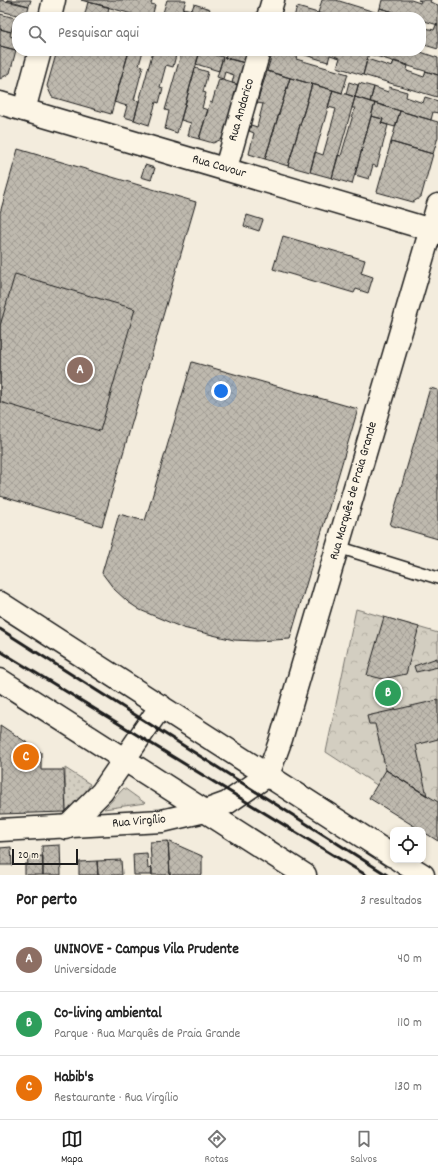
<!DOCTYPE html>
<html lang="pt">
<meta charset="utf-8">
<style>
:root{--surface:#fff;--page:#f6f6f6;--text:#222;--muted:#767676;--line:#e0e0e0;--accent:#1c1c1c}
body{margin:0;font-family:Dekko,sans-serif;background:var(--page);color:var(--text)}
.controls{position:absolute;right:12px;bottom:12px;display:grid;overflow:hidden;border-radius:8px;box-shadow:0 2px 6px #0003}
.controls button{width:36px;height:36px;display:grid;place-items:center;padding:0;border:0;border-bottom:1px solid var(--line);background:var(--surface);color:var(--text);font:20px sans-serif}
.scale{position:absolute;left:12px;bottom:10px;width:66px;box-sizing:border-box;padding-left:4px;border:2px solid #1c1c1c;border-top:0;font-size:11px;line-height:14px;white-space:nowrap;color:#1c1c1c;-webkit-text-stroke:3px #fcf5e5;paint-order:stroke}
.you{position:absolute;left:221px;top:391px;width:14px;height:14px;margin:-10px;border:3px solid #fff;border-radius:50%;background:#1a73e8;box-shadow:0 0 0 6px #1a73e833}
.badge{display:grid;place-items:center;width:26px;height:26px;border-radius:50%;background:var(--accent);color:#fff;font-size:13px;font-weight:700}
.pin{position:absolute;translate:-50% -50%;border:2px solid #fff;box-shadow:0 1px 4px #0006}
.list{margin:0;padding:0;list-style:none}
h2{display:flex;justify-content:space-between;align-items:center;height:52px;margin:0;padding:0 16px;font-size:17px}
h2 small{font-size:13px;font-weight:400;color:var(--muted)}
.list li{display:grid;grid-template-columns:26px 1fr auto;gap:12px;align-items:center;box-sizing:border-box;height:64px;padding:0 16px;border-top:1px solid var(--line)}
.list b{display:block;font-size:15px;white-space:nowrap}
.list p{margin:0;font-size:13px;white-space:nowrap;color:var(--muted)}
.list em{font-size:13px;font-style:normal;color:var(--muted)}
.icon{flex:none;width:22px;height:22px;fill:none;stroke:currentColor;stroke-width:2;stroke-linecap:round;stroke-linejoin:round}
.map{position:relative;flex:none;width:438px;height:875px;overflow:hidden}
.search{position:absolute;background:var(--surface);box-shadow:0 2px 6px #0003;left:12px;right:12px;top:12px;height:44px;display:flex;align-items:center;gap:10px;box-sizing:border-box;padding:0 14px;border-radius:16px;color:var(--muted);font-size:15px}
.sheet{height:244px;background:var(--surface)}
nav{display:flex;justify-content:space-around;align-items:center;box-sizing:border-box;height:56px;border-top:1px solid var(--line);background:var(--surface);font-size:11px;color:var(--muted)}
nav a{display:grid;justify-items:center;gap:2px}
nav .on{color:var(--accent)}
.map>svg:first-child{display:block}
.grass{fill:url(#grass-tufts);stroke:#78756e}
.park{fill:url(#park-crowns);stroke:#78756e}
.garden{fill:url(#garden-dots);stroke:#78756e}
.building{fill:url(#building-cross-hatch);stroke:#1c1c1c}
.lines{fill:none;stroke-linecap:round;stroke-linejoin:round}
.lane-casing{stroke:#1c1c1c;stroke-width:14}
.street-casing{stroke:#1c1c1c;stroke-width:25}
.secondary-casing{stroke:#1c1c1c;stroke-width:25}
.highway-casing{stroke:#1c1c1c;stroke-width:25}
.lane{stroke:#fcf5e5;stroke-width:11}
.street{stroke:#fcf5e5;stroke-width:22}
.secondary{stroke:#fcf5e5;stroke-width:22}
.highway{stroke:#fcf5e5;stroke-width:22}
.rail{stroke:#1c1c1c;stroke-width:3}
.labels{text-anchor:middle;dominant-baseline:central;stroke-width:3.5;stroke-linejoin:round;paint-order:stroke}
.street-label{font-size:13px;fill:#1c1c1c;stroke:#fcf5e5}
</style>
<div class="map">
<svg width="438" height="875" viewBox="0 0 438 875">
<defs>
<pattern id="grass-tufts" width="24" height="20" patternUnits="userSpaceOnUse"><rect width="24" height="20" fill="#d3cec1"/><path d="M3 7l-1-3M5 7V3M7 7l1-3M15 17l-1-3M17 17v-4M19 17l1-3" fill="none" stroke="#b5b0a5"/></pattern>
<pattern id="park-crowns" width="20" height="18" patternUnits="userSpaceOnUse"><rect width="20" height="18" fill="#d3cec1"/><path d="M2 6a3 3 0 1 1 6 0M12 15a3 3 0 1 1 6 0" fill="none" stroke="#b5b0a5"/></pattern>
<pattern id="garden-dots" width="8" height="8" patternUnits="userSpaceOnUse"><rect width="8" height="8" fill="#d3cec1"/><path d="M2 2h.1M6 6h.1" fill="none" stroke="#b5b0a5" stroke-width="1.8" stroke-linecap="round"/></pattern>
<pattern id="building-cross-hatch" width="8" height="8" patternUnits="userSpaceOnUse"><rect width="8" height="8" fill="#beb9ae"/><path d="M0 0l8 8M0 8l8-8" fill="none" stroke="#a39e95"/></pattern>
</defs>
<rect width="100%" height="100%" fill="#f3ecdd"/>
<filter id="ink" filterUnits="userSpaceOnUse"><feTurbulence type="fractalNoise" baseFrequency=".025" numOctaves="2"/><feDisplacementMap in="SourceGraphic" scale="8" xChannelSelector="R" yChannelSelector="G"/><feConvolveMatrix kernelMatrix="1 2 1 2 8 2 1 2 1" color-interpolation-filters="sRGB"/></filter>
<g filter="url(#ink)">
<path class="grass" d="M 124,788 L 145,803 L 104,809 Z"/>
<path class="park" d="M 356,609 L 438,633 L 438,825 L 326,752 Z"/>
<path class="garden" d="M 65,768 L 90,784 L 83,798 L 66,812 Z"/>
<path class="building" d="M 0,0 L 29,6 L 26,17 L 0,11 Z
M 7,0 L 31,0 L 29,6 Z
M 81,0 L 152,0 L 151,4 L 155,5 L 152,17 L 143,17 Z
M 167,0 L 186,0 L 181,17 L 162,16 Z
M 322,0 L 336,0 L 378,13 L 377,17 L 331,17 L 318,13 Z
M 382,0 L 411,0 L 420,3 L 421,1 L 418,0 L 431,0 L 430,2 L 438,5 L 438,25 L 421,20 L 421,17 L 410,17 L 380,8 Z
M 88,2 L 109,7 L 108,11 L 130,17 L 84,17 Z
M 194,4 L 210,9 L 208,14 L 219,17 L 181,17 L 183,8 L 192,10 Z
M 297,7 L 325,15 L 324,17 L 294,17 Z
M 380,8 L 394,12 L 393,17 L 377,17 Z
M 0,14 L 15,18 L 11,32 L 0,29 Z
M 436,25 L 438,25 L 438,49 L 421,44 L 421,27 L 434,30 Z
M 0,29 L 11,32 L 10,36 L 17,38 L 16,50 L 0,46 Z
M 0,46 L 16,50 L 10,73 L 0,79 Z
M 57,51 L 129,51 L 111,114 L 52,97 L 47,86 Z
M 129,51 L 143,51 L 139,65 L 143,66 L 134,100 L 139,101 L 134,120 L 124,117 L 127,106 L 114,102 Z
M 153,51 L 177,51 L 173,67 L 166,65 L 160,87 L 163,88 L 159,103 L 156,102 L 149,125 L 134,120 Z
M 182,51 L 200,51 L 177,133 L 165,129 L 169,111 L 165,110 Z
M 200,51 L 223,57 L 219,71 L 196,64 Z
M 225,51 L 248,51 L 245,63 L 225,58 L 227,52 Z
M 273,51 L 285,51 L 297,55 L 296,59 L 348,74 L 342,93 L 267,71 Z
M 303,51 L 360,51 L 369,53 L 363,75 L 337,67 L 340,58 L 330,55 L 328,62 L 302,54 Z
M 367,51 L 418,51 L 438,58 L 438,75 L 366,53 Z
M 223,57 L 245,63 L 239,85 L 232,83 L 234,75 L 225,72 L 223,79 L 217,77 Z
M 367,59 L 392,67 L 394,61 L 408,65 L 407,71 L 424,77 L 426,71 L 438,75 L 437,97 L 363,75 Z
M 195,68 L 208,72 L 203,92 L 206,93 L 202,108 L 208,110 L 199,139 L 188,136 L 191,123 L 181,120 Z
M 267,71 L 290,78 L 265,159 L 249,154 L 254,133 L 249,131 L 251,125 L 257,127 L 263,104 L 257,103 Z
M 290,78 L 312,84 L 288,166 L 265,159 Z
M 219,79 L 239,85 L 224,138 L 213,143 L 199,139 L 210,102 L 212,103 Z
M 349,82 L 358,85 L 355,97 L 346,94 Z
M 359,83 L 374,87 L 370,102 L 355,97 Z
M 312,84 L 333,90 L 310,172 L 288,166 Z
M 374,87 L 388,92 L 389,87 L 407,92 L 406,97 L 423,103 L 425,97 L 438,101 L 438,113 L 433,112 L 431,120 L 370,102 Z
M 333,90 L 355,97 L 332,178 L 310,172 L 315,152 L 323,155 L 336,109 L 328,107 Z
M 355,97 L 375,103 L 352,184 L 332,178 L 338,155 L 341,156 L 355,108 L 352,108 Z
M 375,103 L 400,111 L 395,127 L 381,123 L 383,119 L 371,116 Z
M 400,111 L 438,122 L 438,137 L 433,154 L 391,142 Z
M 371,116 L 383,119 L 381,123 L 388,125 L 377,167 L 373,165 L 369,179 L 355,175 Z
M 391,142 L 433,154 L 421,197 L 413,202 L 377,192 Z
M 18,149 L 196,202 L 102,526 L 0,496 L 0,213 Z
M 145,165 L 155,168 L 151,180 L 141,177 Z
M 247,215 L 263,220 L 259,231 L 244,226 Z
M 283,236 L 365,260 L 361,273 L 373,277 L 368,293 L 356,289 L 354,293 L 273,269 Z
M 15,274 L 135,309 L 100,431 L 0,402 L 0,326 Z
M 192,362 L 358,409 L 290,639 L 256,641 L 234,640 L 183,628 L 140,610 L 128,602 L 114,589 L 102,573 L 119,514 L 145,521 Z
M 430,388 L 438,390 L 438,539 L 390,525 Z
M 384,617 L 419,627 L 406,674 L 383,679 L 367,675 Z
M 437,658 L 438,667 L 416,672 L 414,666 Z
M 438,700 L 438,739 L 416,745 L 427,796 L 386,770 L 375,724 L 369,724 L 367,716 Z
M 0,725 L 41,752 L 41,770 L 64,770 L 66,812 L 0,814 Z
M 386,770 L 438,802 L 438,841 L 369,798 Z
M 168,841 L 170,875 L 152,875 L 150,842 Z
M 168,841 L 202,856 L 202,875 L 170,875 Z
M 60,845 L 61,875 L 43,875 L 42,846 Z
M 11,847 L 12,865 L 0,865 L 0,848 Z
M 147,853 L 148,869 L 152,868 L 152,875 L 134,875 L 133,854 Z
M 43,856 L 43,875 L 25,875 L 25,864 L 28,864 L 27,857 Z
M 121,860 L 122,875 L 98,875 L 97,861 Z
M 97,861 L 98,875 L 79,875 L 79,862 Z"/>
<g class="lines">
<defs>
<path id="lane" d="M 338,547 L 438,578"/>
<path id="street" d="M 50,17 L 54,0
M 268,17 L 273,0
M 24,110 L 40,51
M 226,168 L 259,51
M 268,775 L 281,739 L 438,205"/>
<path id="secondary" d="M 0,103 L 438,232
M 0,830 L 162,821 L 205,811 L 227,803 L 268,775"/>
<path id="highway" d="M 0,603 L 393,856
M 0,680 L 305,875
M 66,828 L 102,792 L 161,706
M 399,860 L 423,875"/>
</defs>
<use href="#lane" class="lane-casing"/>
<use href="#street" class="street-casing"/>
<use href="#secondary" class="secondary-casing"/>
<use href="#highway" class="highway-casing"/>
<use href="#lane" class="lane"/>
<use href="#street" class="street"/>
<use href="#secondary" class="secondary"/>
<use href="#highway" class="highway"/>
<path class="rail" d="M 0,629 L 387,875
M 0,651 L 366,875"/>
</g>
</g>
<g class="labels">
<g class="street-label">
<text transform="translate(242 110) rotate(-74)">Rua Andarico</text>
<text transform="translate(219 167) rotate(16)">Rua Cavour</text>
<text transform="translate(354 491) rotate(-74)">Rua Marquês de Praia Grande</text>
<text transform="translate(139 822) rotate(-5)">Rua Virgílio</text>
</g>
</g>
</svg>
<div class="controls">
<button><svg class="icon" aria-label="locate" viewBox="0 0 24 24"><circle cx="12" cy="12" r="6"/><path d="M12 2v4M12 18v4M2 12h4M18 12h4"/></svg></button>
</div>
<div class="scale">20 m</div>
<div class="you"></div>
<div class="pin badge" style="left:80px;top:370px;background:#8d6e63">A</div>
<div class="pin badge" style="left:388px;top:693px;background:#2e9e5b">B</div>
<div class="pin badge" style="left:26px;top:757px;background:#e8710a">C</div>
<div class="search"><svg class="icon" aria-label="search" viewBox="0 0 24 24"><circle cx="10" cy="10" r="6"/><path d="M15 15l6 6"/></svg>Pesquisar aqui</div>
</div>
<section class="sheet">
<h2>Por perto<small>3 resultados</small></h2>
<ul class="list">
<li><span class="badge" style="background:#8d6e63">A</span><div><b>UNINOVE - Campus Vila Prudente</b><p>Universidade</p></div><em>40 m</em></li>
<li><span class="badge" style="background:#2e9e5b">B</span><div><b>Co-living ambiental</b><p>Parque · Rua Marquês de Praia Grande</p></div><em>110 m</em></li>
<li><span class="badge" style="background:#e8710a">C</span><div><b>Habib's</b><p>Restaurante · Rua Virgílio</p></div><em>130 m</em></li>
</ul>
</section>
<nav>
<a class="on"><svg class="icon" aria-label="map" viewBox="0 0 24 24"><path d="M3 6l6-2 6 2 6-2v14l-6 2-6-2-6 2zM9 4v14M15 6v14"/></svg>Mapa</a>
<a><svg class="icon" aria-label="directions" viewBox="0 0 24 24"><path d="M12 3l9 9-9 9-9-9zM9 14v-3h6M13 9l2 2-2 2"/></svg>Rotas</a>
<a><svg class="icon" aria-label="saved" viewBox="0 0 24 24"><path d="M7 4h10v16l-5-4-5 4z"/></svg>Salvos</a>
</nav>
